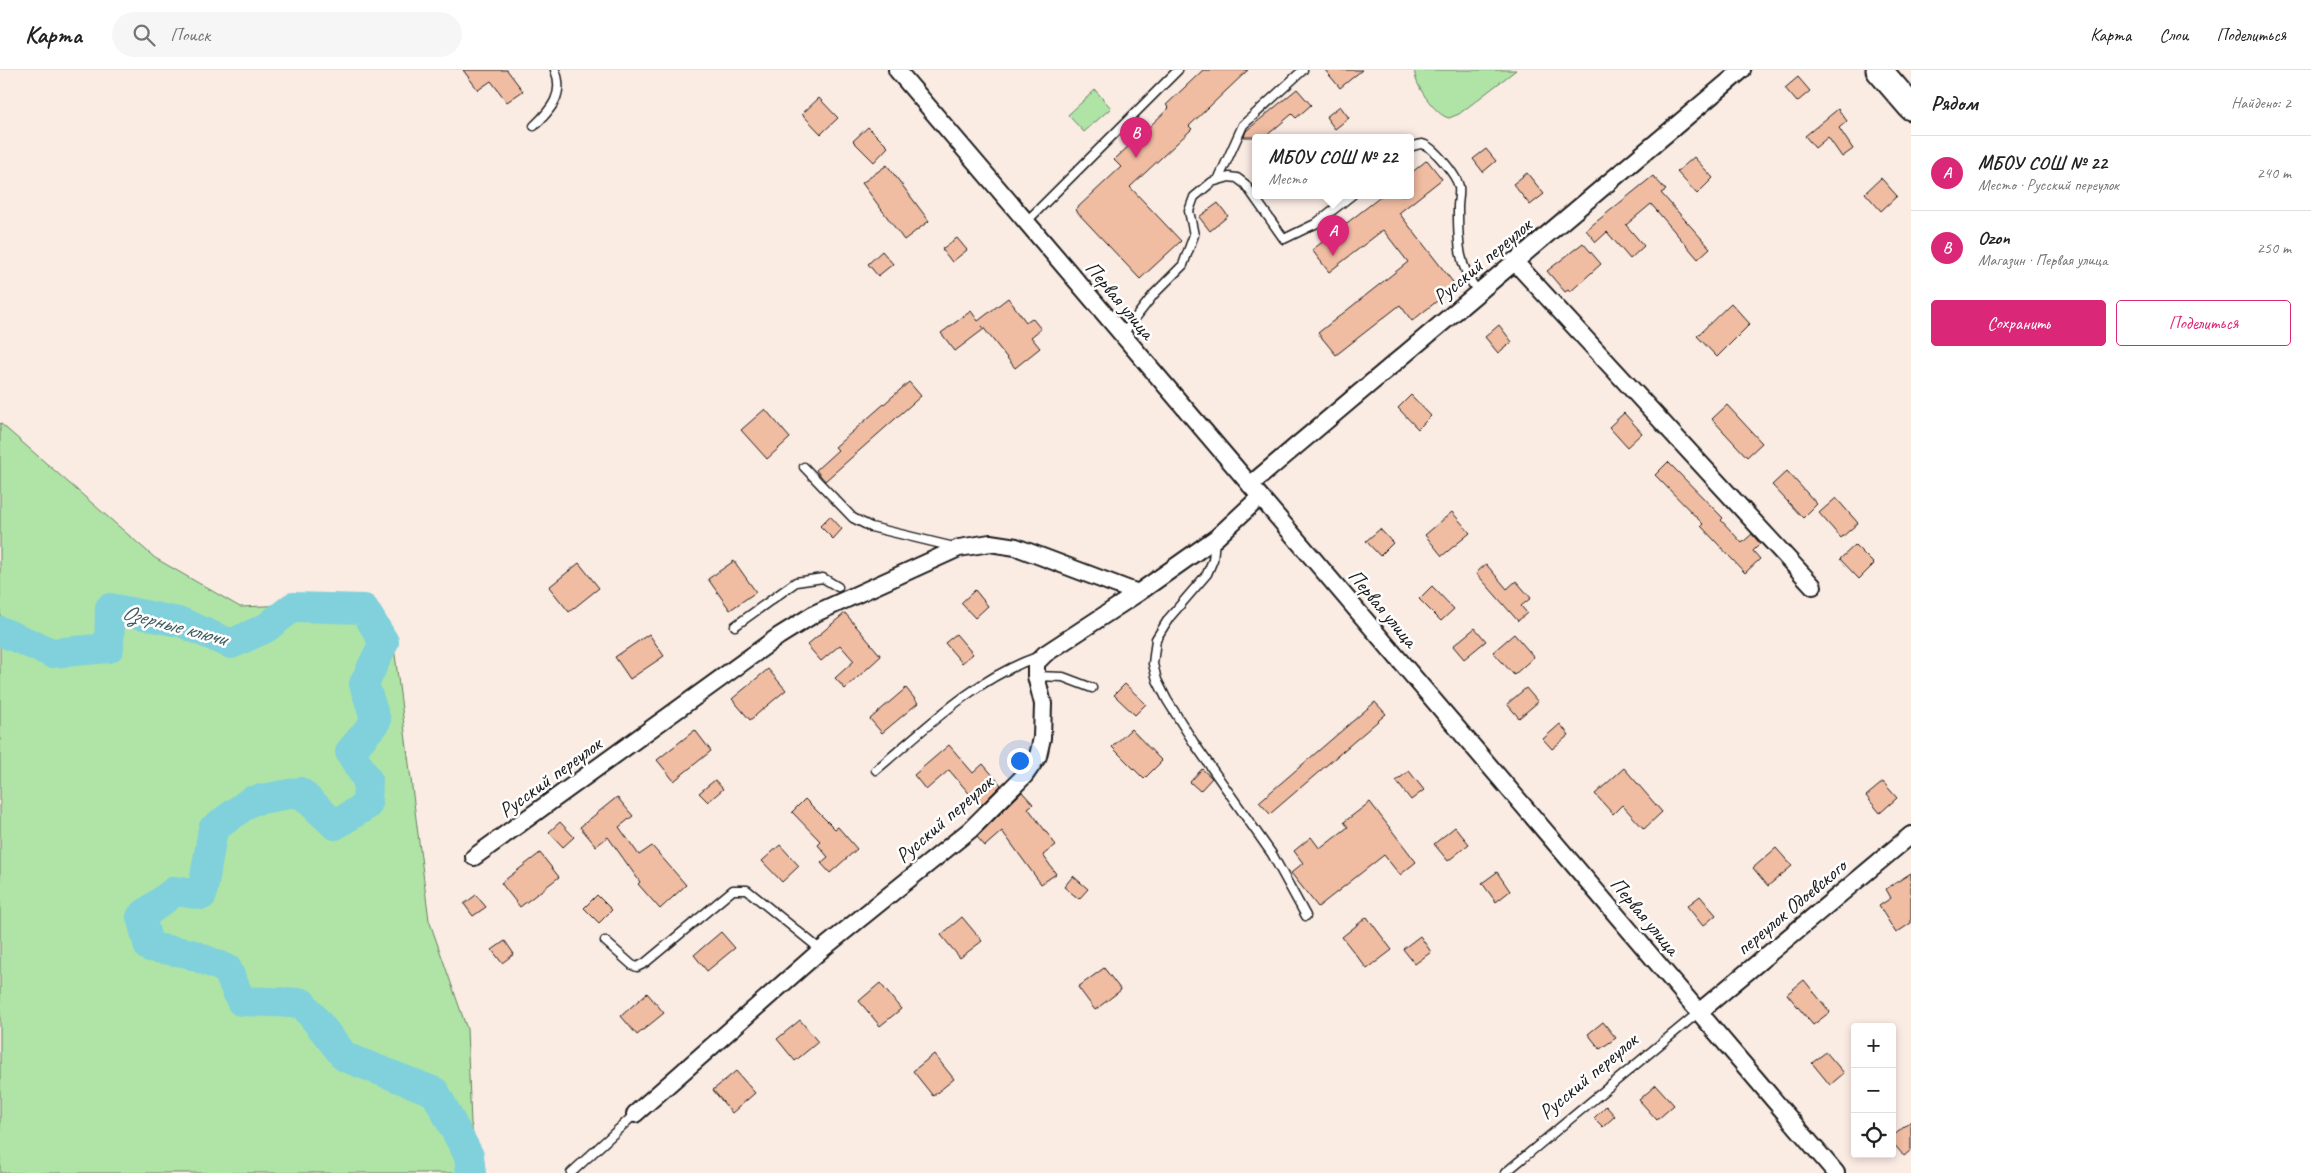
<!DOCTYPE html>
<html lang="ru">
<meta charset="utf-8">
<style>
:root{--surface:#fff;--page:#f6f6f6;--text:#222;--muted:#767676;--line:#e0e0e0;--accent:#db2777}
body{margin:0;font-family:Caveat,sans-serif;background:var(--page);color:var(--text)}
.controls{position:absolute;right:15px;bottom:15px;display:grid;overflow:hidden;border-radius:5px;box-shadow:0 2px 8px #0003}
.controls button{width:45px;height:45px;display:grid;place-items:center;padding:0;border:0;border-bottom:1px solid var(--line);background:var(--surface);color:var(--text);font:25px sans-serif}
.you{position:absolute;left:1019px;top:690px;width:18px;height:18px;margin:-12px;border:4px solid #fff;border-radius:50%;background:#1a73e8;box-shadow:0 0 0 8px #1a73e833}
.badge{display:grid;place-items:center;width:32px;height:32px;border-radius:50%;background:var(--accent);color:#fff;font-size:16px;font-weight:700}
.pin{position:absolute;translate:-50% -41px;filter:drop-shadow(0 1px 2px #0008)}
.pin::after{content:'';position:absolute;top:26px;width:18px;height:15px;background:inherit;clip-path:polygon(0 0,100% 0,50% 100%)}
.popup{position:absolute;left:1252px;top:64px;width:162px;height:65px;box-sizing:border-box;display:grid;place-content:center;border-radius:5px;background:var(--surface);filter:drop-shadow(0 1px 4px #0005);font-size:16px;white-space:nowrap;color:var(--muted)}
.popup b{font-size:19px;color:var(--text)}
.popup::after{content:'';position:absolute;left:50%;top:100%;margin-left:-10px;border:10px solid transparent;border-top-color:var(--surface)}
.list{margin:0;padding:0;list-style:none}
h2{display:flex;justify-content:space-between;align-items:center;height:65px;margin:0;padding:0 20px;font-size:21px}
h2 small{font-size:16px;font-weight:400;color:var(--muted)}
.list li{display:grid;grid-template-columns:32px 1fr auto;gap:15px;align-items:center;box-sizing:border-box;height:75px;padding:0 20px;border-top:1px solid var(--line)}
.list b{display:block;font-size:19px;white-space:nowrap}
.list p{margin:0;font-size:16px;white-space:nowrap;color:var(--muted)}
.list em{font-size:16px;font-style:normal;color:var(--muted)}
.actions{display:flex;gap:10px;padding:15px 20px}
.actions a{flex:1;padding:11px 0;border:1px solid var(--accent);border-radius:5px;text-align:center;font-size:18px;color:var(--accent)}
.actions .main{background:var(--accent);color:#fff}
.icon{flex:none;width:28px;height:28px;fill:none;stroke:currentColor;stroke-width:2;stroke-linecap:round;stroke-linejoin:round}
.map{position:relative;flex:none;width:1911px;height:1103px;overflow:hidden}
header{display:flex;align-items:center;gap:30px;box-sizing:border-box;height:70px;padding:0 25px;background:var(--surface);border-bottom:1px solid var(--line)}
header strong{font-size:24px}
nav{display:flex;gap:28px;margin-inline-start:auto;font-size:18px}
.search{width:350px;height:45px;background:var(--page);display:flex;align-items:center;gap:12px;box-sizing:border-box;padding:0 18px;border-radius:28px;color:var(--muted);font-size:19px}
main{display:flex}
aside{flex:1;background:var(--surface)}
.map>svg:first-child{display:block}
.green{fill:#afe4a6;stroke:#668061}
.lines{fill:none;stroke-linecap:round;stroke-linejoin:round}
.river{stroke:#80d1db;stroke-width:30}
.building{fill:#f0bca2;stroke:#1c1c1c}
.service-casing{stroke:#1c1c1c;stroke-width:11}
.minor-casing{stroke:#1c1c1c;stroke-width:20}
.primary-casing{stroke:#1c1c1c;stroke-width:29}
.service{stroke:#fff;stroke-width:8}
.minor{stroke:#fff;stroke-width:16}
.primary{stroke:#fff;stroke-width:25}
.labels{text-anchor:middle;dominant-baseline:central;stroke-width:5;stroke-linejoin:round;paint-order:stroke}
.street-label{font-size:21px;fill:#1c1c1c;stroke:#fff}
.water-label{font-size:22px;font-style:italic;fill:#3f5b5f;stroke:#fff}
</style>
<header>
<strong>Карта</strong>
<div class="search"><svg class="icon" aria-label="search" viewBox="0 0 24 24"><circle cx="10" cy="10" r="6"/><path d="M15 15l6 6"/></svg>Поиск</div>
<nav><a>Карта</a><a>Слои</a><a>Поделиться</a></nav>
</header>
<main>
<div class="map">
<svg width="1911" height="1103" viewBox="0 0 1911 1103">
<rect width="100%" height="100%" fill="#faebe3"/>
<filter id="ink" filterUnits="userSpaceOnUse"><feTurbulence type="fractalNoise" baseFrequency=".02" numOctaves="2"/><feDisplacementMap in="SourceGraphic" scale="10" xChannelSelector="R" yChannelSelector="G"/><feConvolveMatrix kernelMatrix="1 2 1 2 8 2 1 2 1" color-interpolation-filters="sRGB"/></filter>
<g filter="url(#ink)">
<path class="green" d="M 1415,0 L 1516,0 L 1459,44 L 1449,48 C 1436,46 1412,12 1415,0 Z
M 1095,20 L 1111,38 L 1084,62 L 1068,45 Z
M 0,353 L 155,488 L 240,537 L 365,532 L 384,546 L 392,561 L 429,850 L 467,959 L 471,1053 L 480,1103 L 0,1103 Z"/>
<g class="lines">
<path class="river" d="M 0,561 L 52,583 L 109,578 L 110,538 L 183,553 L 231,574 L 266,558 L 293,537 L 364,539 L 384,572 L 364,614 L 376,651 L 350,682 L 368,711 L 367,735 L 335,755 L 300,722 L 251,731 L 213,759 L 202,825 L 175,821 L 141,847 L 149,877 L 188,883 L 227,899 L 241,931 L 302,933 L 345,987 L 435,1022 L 469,1086 L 471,1103"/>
</g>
<path class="building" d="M 463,0 L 507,0 L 523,21 L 507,32 L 491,11 L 478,20 Z
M 1203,0 L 1248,0 L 1189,56 L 1192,59 L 1130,117 L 1181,171 L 1140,209 L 1075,140 L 1121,97 L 1114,90 L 1169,38 L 1166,35 Z
M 1325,0 L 1362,0 L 1340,18 Z
M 1798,7 L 1810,21 L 1797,32 L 1785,18 Z
M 1297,19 L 1311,35 L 1296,48 L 1292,44 L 1265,67 L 1244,67 L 1246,61 Z
M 819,28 L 838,48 L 821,64 L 802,44 Z
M 1340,36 L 1349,48 L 1335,59 L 1326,47 Z
M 1838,39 L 1847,51 L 1839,58 L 1853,79 L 1842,87 L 1828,67 L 1815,78 L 1805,66 Z
M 868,57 L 888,77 L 874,92 L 853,71 Z
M 1486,79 L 1496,91 L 1483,102 L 1473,89 Z
M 1694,87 L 1713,108 L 1697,124 L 1677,102 Z
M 1427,90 L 1442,109 L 1399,143 L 1456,216 L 1412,251 L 1400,235 L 1336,285 L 1318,263 L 1408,192 L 1383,160 L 1329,202 L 1312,180 L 1383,125 L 1410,125 L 1410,104 Z
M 887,95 L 929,151 L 904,170 L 862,113 Z
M 1527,103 L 1544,124 L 1530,135 L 1513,114 Z
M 1653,106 L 1666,120 L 1661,123 L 1710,178 L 1698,189 L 1651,134 L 1626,155 L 1644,176 L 1630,189 L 1607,162 L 1596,172 L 1586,160 Z
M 1881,108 L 1897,126 L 1881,141 L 1865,123 Z
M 1218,133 L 1228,146 L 1210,161 L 1199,147 Z
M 957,168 L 967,180 L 952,192 L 942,179 Z
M 1583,173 L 1601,194 L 1570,222 L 1568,220 L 1565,222 L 1547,201 Z
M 882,181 L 893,194 L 878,206 L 868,194 Z
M 1008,228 L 1026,252 L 1032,248 L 1041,259 L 1031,267 L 1040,278 L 1015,298 L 982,256 L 984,259 L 955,281 L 941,263 L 971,241 L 978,251 Z
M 1731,233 L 1750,254 L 1717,287 L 1697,266 Z
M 1499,255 L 1512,272 L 1498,283 L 1485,267 Z
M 909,312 L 921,326 L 825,411 L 816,400 L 838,380 L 835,377 Z
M 1411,325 L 1431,346 L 1418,359 L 1398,338 Z
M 1727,335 L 1762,373 L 1747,387 L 1712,349 Z
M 765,339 L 790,368 L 767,389 L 741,360 Z
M 1624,343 L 1642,363 L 1627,377 L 1609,357 Z
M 1668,392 L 1723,448 L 1721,450 L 1742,473 L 1752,464 L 1760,474 L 1753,481 L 1760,489 L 1745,503 L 1701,456 L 1703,454 L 1655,405 Z
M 1787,401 L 1817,434 L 1803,448 L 1772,415 Z
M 1836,428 L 1858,453 L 1841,468 L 1819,443 Z
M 1452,442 L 1470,463 L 1442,486 L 1425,465 Z
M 830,446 L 842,459 L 833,469 L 820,456 Z
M 1380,459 L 1393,473 L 1380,486 L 1366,471 Z
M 1855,475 L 1874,494 L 1859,509 L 1840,489 Z
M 734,491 L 756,522 L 730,540 L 708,509 Z
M 579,493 L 599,518 L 569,542 L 549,517 Z
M 1486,494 L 1507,519 L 1516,511 L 1531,528 L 1521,536 L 1527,543 L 1518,551 L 1476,503 Z
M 1432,516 L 1454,539 L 1441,551 L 1419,529 Z
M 975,520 L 988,536 L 975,548 L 961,533 Z
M 845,543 L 881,586 L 845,619 L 835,608 L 854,591 L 840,575 L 821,591 L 807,575 Z
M 1475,558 L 1486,571 L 1464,589 L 1453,576 Z
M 649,564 L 664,586 L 630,609 L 615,587 Z
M 956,564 L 973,584 L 962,593 L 945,573 Z
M 1514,564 L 1534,587 L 1514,605 L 1493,582 Z
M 768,599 L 786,620 L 750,650 L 732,629 Z
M 1125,614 L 1146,634 L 1135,645 L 1114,625 Z
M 906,618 L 918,633 L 882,663 L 870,649 Z
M 1526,618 L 1538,632 L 1519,648 L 1507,634 Z
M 1375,632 L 1386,644 L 1270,744 L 1259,732 Z
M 1560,654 L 1569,665 L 1552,679 L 1543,669 Z
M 1131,659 L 1162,691 L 1144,709 L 1112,677 Z
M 695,660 L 711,681 L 674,711 L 657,690 Z
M 949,675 L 973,703 L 983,694 L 1001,715 L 980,736 L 949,700 L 926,720 L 914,705 Z
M 1624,698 L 1662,742 L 1644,759 L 1622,735 L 1613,744 L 1595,724 Z
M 1202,699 L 1212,708 L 1200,721 L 1190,712 Z
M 1409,701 L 1424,720 L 1411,730 L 1396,711 Z
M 715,710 L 723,719 L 708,732 L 699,723 Z
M 1883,712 L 1897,728 L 1880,743 L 1866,726 Z
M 1022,722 L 1033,734 L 1028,738 L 1056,775 L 1043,785 L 1056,804 L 1041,814 L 1002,761 L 985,776 L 977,767 Z
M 617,727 L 633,746 L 619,757 L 639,785 L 652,776 L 686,815 L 660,839 L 638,814 L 640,812 L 608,767 L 596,776 L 580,757 Z
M 805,729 L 835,759 L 838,757 L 857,779 L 830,803 L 821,793 L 828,787 L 818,775 L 821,772 L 792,742 Z
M 1370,732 L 1416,792 L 1400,805 L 1384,785 L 1318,837 L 1291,803 L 1303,793 L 1294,781 L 1311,767 L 1320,779 L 1348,757 L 1344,752 Z
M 560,752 L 574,767 L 563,777 L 549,762 Z
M 1455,757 L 1469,774 L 1448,791 L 1434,774 Z
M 780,775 L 799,796 L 782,812 L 762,791 Z
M 1776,778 L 1792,796 L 1768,816 L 1753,798 Z
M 540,783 L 559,807 L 520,837 L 501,813 Z
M 1497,802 L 1510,821 L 1496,832 L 1482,813 Z
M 1911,803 L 1911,853 L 1896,863 L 1879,836 L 1891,828 L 1886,819 Z
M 1073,806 L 1088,819 L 1079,829 L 1064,817 Z
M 476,825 L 486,837 L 473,846 L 464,834 Z
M 597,825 L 612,840 L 599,853 L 584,838 Z
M 1700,826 L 1716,845 L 1703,856 L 1687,836 Z
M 962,847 L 982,871 L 960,888 L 941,865 Z
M 1367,847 L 1392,880 L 1367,899 L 1342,867 Z
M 721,862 L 735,878 L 707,901 L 694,885 Z
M 1420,866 L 1431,882 L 1415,894 L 1403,879 Z
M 505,871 L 514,884 L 502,893 L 492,880 Z
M 1104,898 L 1121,920 L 1095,940 L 1078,917 Z
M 1804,910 L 1830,942 L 1813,955 L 1787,924 Z
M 880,913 L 901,939 L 880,956 L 859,931 Z
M 647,923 L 664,943 L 637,965 L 621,946 Z
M 800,950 L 818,972 L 795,991 L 777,969 Z
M 1603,952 L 1616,968 L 1600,979 L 1588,964 Z
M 1826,982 L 1844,1003 L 1830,1015 L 1812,993 Z
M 934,984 L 954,1009 L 933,1026 L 913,1001 Z
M 736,1001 L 755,1023 L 732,1043 L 713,1020 Z
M 1656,1015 L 1674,1035 L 1657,1050 L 1639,1030 Z
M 1606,1036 L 1615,1046 L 1603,1057 L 1594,1048 Z
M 1911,1051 L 1911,1080 L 1904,1086 L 1892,1072 L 1892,1067 Z"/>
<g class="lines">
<defs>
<path id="service" d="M 534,56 C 551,40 565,24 555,0
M 1410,77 C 1414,76 1418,74 1422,74 C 1433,76 1457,106 1459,117 C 1460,123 1458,131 1458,137 C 1458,167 1457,197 1478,221
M 1218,110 L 1243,55 L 1303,0
M 1026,152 L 1178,0
M 1122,265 L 1154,224 L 1183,195 L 1194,165 L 1189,141 L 1194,127 L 1212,112 L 1229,107 L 1237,108 L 1245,114 L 1284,169 L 1315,154 L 1352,125
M 804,397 L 853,448 L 871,457 L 954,477
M 1215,470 L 1213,490 L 1207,504 L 1169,548 L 1156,569 L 1153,594 L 1157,610 L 1167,630 L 1194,673 L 1272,784 L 1306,846
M 735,556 L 796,512 L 823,508 L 838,517
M 1036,606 L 1063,607 L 1092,618
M 876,700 C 926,658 974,609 1037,587
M 605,871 L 632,895 L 637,897 L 645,893 L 733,820 L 747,820 L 821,880
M 571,1103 L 635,1044
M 1505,1103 L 1699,942"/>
<path id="minor" d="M 897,0 L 1836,1103
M 1514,191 L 1813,516
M 1250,415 L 1742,0
M 474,787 L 779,566 L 816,543 L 959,478 L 990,473 L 1016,477 L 1138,523
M 1699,942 L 1911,765
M 635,1044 L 821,880 L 970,760 L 1025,705 L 1038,686 L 1042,668 L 1043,634 L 1036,606 L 1036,593 L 1045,584 L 1138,523 L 1216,468 L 1260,427"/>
<path id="primary" d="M 1879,0 L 1911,37"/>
</defs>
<use href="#service" class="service-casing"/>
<use href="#minor" class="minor-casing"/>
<use href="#primary" class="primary-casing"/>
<use href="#service" class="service"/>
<use href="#minor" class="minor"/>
<use href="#primary" class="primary"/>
</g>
</g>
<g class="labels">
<g class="street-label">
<text transform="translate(1482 191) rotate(-40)">Русский переулок</text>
<text transform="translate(1120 230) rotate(50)">Первая улица</text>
<text transform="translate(1383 538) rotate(50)">Первая улица</text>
<text transform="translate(550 707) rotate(-36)">Русский переулок</text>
<text transform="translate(944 749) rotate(-41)">Русский переулок</text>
<text transform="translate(1791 837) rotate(-40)">переулок Одоевского</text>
<text transform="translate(1645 846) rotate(50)">Первая улица</text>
<text transform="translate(1588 1006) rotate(-40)">Русский переулок</text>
</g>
<g class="water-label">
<text transform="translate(174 555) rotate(15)">Озерные ключи</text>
</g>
</g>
</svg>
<div class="controls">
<button>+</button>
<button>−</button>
<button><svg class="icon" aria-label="locate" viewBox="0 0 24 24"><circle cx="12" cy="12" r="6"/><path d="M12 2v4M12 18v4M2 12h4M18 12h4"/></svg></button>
</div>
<div class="you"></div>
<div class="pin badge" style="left:1333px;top:186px">A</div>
<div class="popup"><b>МБОУ СОШ № 22</b>Место</div>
<div class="pin badge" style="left:1136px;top:88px">B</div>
</div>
<aside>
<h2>Рядом<small>Найдено: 2</small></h2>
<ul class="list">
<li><span class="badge">A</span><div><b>МБОУ СОШ № 22</b><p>Место · Русский переулок</p></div><em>240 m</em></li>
<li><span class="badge">B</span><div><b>Ozon</b><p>Магазин · Первая улица</p></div><em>250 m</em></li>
</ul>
<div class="actions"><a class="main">Сохранить</a><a>Поделиться</a></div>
</aside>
</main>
